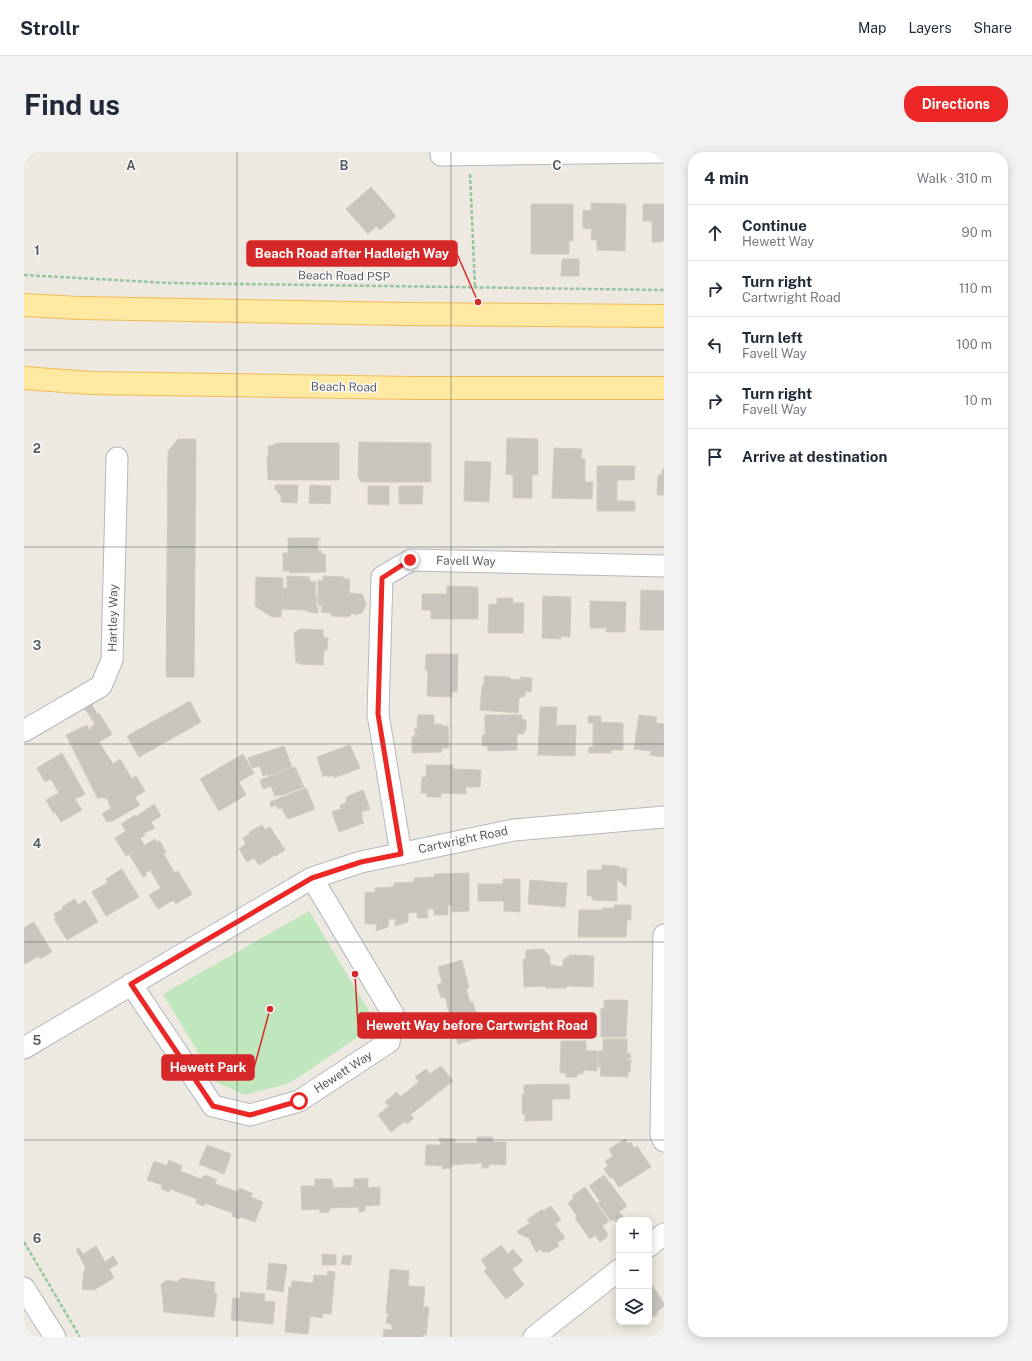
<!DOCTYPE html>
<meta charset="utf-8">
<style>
:root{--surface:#fff;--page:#f2f2f3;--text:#1f2937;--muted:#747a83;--line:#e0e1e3;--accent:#ed2726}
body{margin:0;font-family:"Public Sans",sans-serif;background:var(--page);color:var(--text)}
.controls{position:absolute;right:12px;bottom:12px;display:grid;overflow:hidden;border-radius:8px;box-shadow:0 2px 10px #0003}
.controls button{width:36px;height:36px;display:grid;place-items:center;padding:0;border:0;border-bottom:1px solid var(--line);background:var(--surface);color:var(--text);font:20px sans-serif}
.stop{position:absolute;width:12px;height:12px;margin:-9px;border:3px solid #ed2726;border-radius:50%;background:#fff}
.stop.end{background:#ed2726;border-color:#fff;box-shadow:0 1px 4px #0008}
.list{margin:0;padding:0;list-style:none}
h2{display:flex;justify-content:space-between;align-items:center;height:52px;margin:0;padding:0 16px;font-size:17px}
h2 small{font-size:13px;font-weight:400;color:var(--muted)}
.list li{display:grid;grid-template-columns:26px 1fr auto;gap:12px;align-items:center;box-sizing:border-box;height:56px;padding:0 16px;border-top:1px solid var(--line)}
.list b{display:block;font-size:15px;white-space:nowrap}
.list p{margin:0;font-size:13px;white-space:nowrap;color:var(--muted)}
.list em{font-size:13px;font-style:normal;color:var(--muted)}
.icon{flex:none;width:22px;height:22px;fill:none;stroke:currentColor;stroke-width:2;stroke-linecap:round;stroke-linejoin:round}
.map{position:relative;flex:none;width:640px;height:1185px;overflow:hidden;border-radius:16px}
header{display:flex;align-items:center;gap:24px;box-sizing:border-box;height:56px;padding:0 20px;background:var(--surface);border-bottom:1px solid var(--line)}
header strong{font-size:19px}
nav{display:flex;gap:22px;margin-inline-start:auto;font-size:14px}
.intro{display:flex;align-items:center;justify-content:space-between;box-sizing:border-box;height:96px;padding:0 24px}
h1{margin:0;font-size:28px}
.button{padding:10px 18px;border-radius:16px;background:var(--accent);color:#fff;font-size:14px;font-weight:700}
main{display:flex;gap:24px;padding:0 24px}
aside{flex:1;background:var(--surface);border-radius:16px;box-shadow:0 2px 10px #0003}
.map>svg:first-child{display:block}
.green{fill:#bfe6bc}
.building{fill:#c8c4be;stroke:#d2cabf}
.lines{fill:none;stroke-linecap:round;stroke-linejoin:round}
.street-casing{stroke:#b4b7bc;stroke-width:23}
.primary-casing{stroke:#f5bb52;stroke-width:24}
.path{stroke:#95c79f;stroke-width:2.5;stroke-dasharray:4 2;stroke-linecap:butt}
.street{stroke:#fff;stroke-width:21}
.primary{stroke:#ffe9a3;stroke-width:22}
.route{stroke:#ed2726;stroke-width:5}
.grid{fill:none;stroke:#595e62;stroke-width:1;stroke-opacity:0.55}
.labels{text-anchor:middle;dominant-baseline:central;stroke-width:3;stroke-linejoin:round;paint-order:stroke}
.street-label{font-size:12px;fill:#595e62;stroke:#fff}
.grid-label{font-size:13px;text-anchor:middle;font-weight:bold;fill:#595e62;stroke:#fff;stroke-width:3;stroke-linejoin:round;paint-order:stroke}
.leader{fill:none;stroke:#d62828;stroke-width:1.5}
.callout-dot{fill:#d62828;stroke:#fff;stroke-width:1.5}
.callout{fill:#d62828;stroke:#d62828;stroke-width:1.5}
.callout-label{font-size:13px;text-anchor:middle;font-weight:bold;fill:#fff}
</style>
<header>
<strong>Strollr</strong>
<nav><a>Map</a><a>Layers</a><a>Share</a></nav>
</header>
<div class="intro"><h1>Find us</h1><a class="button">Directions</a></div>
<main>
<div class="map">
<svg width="640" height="1185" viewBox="0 0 640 1185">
<rect width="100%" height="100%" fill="#ede9e0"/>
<path class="green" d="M 285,759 L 353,872 L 266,931 L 221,943 L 192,930 L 139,842 Z"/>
<path class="building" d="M 347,35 L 372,64 L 356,78 L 352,74 L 344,82 L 322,57 Z
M 567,51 L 602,52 L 601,99 L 573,98 L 573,88 L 567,88 L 568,77 L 559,76 L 559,58 L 567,59 Z
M 507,52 L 549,52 L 549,89 L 545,89 L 545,102 L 507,102 Z
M 619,52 L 640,52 L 640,88 L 637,90 L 628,90 L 628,69 L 619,69 Z
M 538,107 L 555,107 L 555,124 L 537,124 Z
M 483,286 L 514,287 L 514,323 L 508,323 L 508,346 L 489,346 L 489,323 L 482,322 Z
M 154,287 L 172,287 L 170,525 L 142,525 L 144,299 Z
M 335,290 L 407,291 L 407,330 L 337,330 L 334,325 Z
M 254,291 L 315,291 L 315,328 L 244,328 L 243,304 L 245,303 L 244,294 L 247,294 Z
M 530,296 L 558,297 L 557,307 L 561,307 L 561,330 L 569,330 L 568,347 L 528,346 Z
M 441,309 L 467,310 L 465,350 L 440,349 Z
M 573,314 L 611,314 L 610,328 L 593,328 L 593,349 L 611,349 L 611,359 L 573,359 Z
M 638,317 L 640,317 L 640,343 L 633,343 L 634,323 L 638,323 Z
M 251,333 L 274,333 L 273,351 L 257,350 L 257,344 L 251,337 Z
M 286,333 L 307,334 L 306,352 L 285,351 Z
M 344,334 L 365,334 L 365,353 L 344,352 Z
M 375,334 L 399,334 L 398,352 L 375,352 Z
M 264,386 L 297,386 L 294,388 L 294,400 L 297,398 L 297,402 L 301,402 L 302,420 L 266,421 L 266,419 L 259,419 L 259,401 L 264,401 Z
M 263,424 L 285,425 L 286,429 L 292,430 L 291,443 L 293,443 L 292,455 L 294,455 L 294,461 L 285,460 L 281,458 L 257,457 L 258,436 L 263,436 Z
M 299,424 L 320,425 L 320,427 L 326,427 L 325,441 L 338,442 L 342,452 L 338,461 L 331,463 L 329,461 L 324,465 L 308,464 L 307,461 L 297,460 L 298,453 L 294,453 L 294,428 L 299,429 Z
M 232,425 L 259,426 L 257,465 L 248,465 L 231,454 Z
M 423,434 L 454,435 L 454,467 L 407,467 L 407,458 L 398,458 L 398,442 L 423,442 Z
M 617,438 L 640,439 L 640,478 L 616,478 Z
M 519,444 L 547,445 L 546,485 L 537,484 L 537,487 L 518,486 Z
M 473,446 L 489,446 L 489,451 L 500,451 L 499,481 L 464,481 L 465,452 L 473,452 Z
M 566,449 L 602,450 L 601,480 L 582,480 L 582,476 L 566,476 Z
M 276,477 L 299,478 L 299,485 L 304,486 L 303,498 L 300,498 L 299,513 L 275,512 L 274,510 L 272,511 L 270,481 Z
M 402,502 L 434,502 L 433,540 L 428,540 L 428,545 L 403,544 L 404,518 L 401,518 Z
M 460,524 L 485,525 L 487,527 L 496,528 L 497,525 L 508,526 L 507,540 L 501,539 L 501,544 L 495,546 L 494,561 L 456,558 L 458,533 L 460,533 Z
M 68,548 L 69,551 L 68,553 L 73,562 L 75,561 L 88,582 L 75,590 L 89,612 L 96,607 L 108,627 L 112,624 L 121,639 L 111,645 L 116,653 L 87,670 L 85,669 L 83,670 L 78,662 L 87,656 L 84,650 L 85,648 L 78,645 L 74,647 L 42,583 L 63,573 L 65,578 L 70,575 L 66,575 L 71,572 L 61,557 L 55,555 Z
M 166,549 L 177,570 L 115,605 L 103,584 Z
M 516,555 L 533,555 L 532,573 L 552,573 L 551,604 L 514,603 Z
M 394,563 L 410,563 L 410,572 L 417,572 L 419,574 L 424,574 L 425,596 L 418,596 L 418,600 L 388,601 L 388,584 L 391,586 L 390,582 L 392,582 L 390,577 L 393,577 Z
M 461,563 L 498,563 L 498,567 L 502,568 L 502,579 L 500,579 L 500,582 L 493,582 L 493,598 L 464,599 L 463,594 L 458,594 L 458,583 L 461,583 Z
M 615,563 L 633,565 L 632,571 L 640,572 L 640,605 L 626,603 L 627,599 L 610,597 Z
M 564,564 L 577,564 L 577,570 L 599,571 L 599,598 L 587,598 L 587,601 L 565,601 L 565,595 L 569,595 L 569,571 L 564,571 Z
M 326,593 L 336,616 L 310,626 L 309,623 L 304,625 L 303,623 L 299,625 L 293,605 Z
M 260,594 L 268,615 L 244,624 L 244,622 L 239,624 L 236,614 L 228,616 L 224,606 Z
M 38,601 L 61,642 L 51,647 L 58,658 L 37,670 L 31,660 L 29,661 L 22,648 L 35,641 L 27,627 L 21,630 L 13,616 Z
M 219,602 L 230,621 L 215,630 L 222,643 L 195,659 L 176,627 Z
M 402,613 L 429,613 L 429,617 L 457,618 L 456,635 L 442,635 L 442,642 L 417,641 L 417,645 L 402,645 L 403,641 L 397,641 L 398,625 L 402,625 Z
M 271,615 L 280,635 L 256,644 L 255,643 L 251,644 L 247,634 L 239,637 L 236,628 Z
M 282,636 L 291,657 L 264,667 L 264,665 L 262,665 L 258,656 L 254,657 L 252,653 L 247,655 L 246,650 Z
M 339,638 L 346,657 L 337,660 L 339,664 L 337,665 L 340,671 L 315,680 L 308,660 L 317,657 L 316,653 L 322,651 L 322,645 Z
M 130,652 L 137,664 L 127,670 L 131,676 L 120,681 L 121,683 L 116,686 L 120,693 L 102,704 L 91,686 L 102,679 L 97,672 L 111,663 L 112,665 Z
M 238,673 L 241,678 L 246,675 L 261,698 L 252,704 L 251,703 L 239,711 L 237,710 L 237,713 L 235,712 L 234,712 L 230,706 L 223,710 L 215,697 L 222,692 L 219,686 L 226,682 L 225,680 Z
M 131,687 L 133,690 L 136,689 L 142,700 L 139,701 L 149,718 L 132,728 L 126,718 L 121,721 L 123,723 L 119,725 L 105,702 Z
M 578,713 L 595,714 L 595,716 L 603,716 L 602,735 L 593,727 L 593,749 L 568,748 L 568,744 L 563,744 L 563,718 L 578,718 Z
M 98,717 L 115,745 L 82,764 L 68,740 L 84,730 L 82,727 Z
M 149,718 L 150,721 L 154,719 L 168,742 L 152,752 L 149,748 L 134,757 L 125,743 L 137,736 L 132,728 Z
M 445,721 L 445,759 L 428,760 L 428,753 L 424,753 L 424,763 L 410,763 L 410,757 L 403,757 L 404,766 L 393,766 L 393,760 L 384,761 L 384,770 L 371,774 L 372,767 L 365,767 L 364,775 L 352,779 L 353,772 L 341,772 L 341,740 L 351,741 L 351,736 L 370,735 L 370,731 L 390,730 L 390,726 L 410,725 L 410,722 Z
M 479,727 L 496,727 L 496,760 L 480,759 L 480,749 L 454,749 L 454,732 L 479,732 Z
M 506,728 L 543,731 L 541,755 L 504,752 Z
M 51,747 L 54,753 L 61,748 L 74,770 L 43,788 L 30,767 L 32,766 L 30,762 L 39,757 L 38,755 Z
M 590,753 L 607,753 L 607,768 L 603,768 L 602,785 L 554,785 L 555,758 L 579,758 L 579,756 L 590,756 Z
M 10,770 L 28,800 L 16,807 L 15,804 L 1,812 L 0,810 L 0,776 Z
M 519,797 L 526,805 L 526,813 L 539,815 L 539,808 L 546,803 L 570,804 L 569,835 L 543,834 L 542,836 L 521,836 L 522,834 L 500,835 L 499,807 L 502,807 L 502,798 Z
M 438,808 L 445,836 L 442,837 L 446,850 L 449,850 L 455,872 L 452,873 L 455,886 L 434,892 L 430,879 L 426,880 L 422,865 L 426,864 L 421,845 L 417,846 L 413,833 L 418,831 L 414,815 Z
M 580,848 L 604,848 L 602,885 L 577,885 L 577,856 L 580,857 Z
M 579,887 L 603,887 L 603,901 L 606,901 L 607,906 L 603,906 L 604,908 L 607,908 L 606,920 L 604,920 L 604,925 L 576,924 L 577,917 L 574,914 L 575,899 L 579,899 Z
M 537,889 L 562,889 L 562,899 L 574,899 L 573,919 L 559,918 L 559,922 L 553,922 L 553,925 L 542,925 L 542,921 L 536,921 Z
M 417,914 L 429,929 L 386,963 L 390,966 L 383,972 L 381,969 L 367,980 L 354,963 L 365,954 L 361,950 L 373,940 L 376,945 L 395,930 L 391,925 L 402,917 L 406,922 Z
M 545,932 L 546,947 L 528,947 L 528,968 L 501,969 L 501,962 L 498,962 L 498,942 L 500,943 L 500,933 Z
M 453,985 L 469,985 L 469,990 L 482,990 L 482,1013 L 466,1012 L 464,1016 L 458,1016 L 458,1011 L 427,1013 L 427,1016 L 418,1017 L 419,1014 L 401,1013 L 402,993 L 417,993 L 415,986 L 432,987 L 430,991 L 453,991 Z
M 601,987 L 604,992 L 607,990 L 610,996 L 613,994 L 627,1015 L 595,1035 L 588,1025 L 586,1026 L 580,1017 L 584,1014 L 581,1009 L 589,1004 L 585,997 Z
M 183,993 L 207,1002 L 200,1022 L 175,1012 Z
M 145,1008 L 158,1014 L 156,1019 L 177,1027 L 181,1023 L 193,1028 L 191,1032 L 214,1040 L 215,1036 L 228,1041 L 227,1045 L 239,1050 L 231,1070 L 217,1065 L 215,1067 L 208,1064 L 209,1061 L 181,1051 L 180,1054 L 172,1051 L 173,1047 L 146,1037 L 145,1040 L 137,1037 L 138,1033 L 123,1028 L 130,1009 L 143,1014 Z
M 580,1023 L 603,1054 L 595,1060 L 602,1068 L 595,1068 L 595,1074 L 590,1067 L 587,1069 L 574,1051 L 576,1049 L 565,1034 Z
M 344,1026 L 344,1036 L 356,1035 L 356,1053 L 341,1054 L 341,1059 L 335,1060 L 335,1055 L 306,1056 L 305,1060 L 297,1061 L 295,1057 L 278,1058 L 277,1034 L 291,1034 L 291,1027 L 308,1027 L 309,1036 L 330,1035 L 330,1027 Z
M 561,1035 L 585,1069 L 578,1074 L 584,1082 L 582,1083 L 583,1085 L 576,1090 L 571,1083 L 566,1087 L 551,1066 L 553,1064 L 544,1051 L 550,1046 L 548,1044 Z
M 527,1054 L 537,1068 L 531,1072 L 541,1086 L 533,1091 L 535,1094 L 525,1100 L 518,1100 L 517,1097 L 512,1100 L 505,1086 L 495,1082 L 493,1079 L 506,1071 L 503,1068 L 518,1057 L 519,1059 Z
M 477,1093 L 484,1102 L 489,1097 L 499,1109 L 488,1117 L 500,1133 L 482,1147 L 460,1119 L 463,1116 L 457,1108 Z
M 72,1094 L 81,1110 L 89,1104 L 94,1112 L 85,1117 L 90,1126 L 70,1138 L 58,1137 L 60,1118 L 62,1116 L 52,1098 L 55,1096 L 59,1102 Z
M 298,1102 L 312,1103 L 312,1113 L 298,1113 Z
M 319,1103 L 328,1104 L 326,1113 L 317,1112 Z
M 245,1111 L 263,1113 L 259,1140 L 242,1137 L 244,1130 L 243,1130 Z
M 366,1117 L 385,1119 L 384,1134 L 401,1135 L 399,1155 L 405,1155 L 402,1183 L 399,1182 L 399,1185 L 359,1185 L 360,1177 L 369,1178 L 367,1172 L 362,1171 L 363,1164 L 366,1162 L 362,1161 Z
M 304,1119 L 311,1120 L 307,1162 L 299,1161 L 298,1166 L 286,1164 L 284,1182 L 261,1180 L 265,1135 L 267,1136 L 268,1129 L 289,1131 L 290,1123 L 303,1124 Z
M 157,1126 L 191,1130 L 190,1141 L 193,1141 L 190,1165 L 140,1160 L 137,1132 L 143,1128 L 153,1130 Z
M 628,1133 L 640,1151 L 640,1154 L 633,1160 L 634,1162 L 627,1166 L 625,1164 L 625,1134 Z
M 216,1140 L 241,1142 L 240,1149 L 251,1150 L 249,1172 L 207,1168 L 209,1146 L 216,1146 Z"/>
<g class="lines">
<defs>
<path id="street" d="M 417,0 L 417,3 L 640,0
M 0,579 L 77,534 L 88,508 L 93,306
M 377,702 L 354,562 L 358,425 L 387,408 L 640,414
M 640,783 L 637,983 L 640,989
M 107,832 L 189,954 L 226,963 L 275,949 L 365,890 L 369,862 L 288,726
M 0,896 L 288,726 L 337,710 L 490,678 L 640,665
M 625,1094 L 640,1082
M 0,1136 L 31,1185
M 510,1185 L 595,1118"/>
<path id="primary" d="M 0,153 L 55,156 L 382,162 L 640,164
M 0,226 L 66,231 L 391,236 L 640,236"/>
</defs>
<use href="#street" class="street-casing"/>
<use href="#primary" class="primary-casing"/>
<path class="path" d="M 446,22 L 451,135
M 0,123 L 145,131 L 640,138
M 0,1090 L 56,1185"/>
<use href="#street" class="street"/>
<use href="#primary" class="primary"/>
</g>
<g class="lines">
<path class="route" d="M 275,949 L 226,963 L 189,954 L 107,832 L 288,726 L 337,710 L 377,702 L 354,562 L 358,426 L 386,408"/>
</g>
<path class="grid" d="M 213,0 L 213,1185M 427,0 L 427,1185M 0,198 L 640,198M 0,395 L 640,395M 0,592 L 640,592M 0,790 L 640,790M 0,988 L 640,988"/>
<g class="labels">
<g class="street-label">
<text transform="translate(320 124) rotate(1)">Beach Road PSP</text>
<text transform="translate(320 235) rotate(1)">Beach Road</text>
<text transform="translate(442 409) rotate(1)">Favell Way</text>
<text transform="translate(89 466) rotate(-89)">Hartley Way</text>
<text transform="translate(439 688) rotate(-12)">Cartwright Road</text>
<text transform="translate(319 920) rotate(-33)">Hewett Way</text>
</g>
</g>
<g class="grid-label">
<text x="107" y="18">A</text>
<text x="320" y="18">B</text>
<text x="533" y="18">C</text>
<text x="13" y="103">1</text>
<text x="13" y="301">2</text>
<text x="13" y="498">3</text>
<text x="13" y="696">4</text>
<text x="13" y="893">5</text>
<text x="13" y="1091">6</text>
</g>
<path class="leader" d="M454 150L433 102M331 822L334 874M246 857L230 916"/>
<g class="callout-dot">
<circle cx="454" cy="150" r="4"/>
<circle cx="331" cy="822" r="4"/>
<circle cx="246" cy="857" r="4"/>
</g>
<g class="callout">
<rect x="223" y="89" width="210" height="25" rx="4"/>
<rect x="334" y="861" width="238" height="25" rx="4"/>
<rect x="138" y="903" width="92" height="25" rx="4"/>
</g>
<g class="callout-label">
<text x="328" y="106">Beach Road after Hadleigh Way</text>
<text x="453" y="878">Hewett Way before Cartwright Road</text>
<text x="184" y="920">Hewett Park</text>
</g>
</svg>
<div class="controls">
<button>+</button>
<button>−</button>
<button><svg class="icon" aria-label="layers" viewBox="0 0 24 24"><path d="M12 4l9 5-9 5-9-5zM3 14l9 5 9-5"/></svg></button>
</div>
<div class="stop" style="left:275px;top:949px"></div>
<div class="stop end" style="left:386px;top:408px"></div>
</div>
<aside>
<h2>4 min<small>Walk · 310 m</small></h2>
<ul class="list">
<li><svg class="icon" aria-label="ahead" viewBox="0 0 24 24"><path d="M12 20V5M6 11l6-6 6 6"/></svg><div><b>Continue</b><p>Hewett Way</p></div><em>90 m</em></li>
<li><svg class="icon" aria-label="right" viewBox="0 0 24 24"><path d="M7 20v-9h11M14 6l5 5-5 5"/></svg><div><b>Turn right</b><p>Cartwright Road</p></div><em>110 m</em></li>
<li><svg class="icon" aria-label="left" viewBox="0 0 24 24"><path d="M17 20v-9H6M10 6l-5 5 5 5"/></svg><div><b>Turn left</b><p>Favell Way</p></div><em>100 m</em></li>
<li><svg class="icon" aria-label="right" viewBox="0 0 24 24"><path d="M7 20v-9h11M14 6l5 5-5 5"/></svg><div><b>Turn right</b><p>Favell Way</p></div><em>10 m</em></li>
<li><svg class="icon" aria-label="arrive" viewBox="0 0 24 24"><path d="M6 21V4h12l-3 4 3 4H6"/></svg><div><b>Arrive at destination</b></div></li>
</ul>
</aside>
</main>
